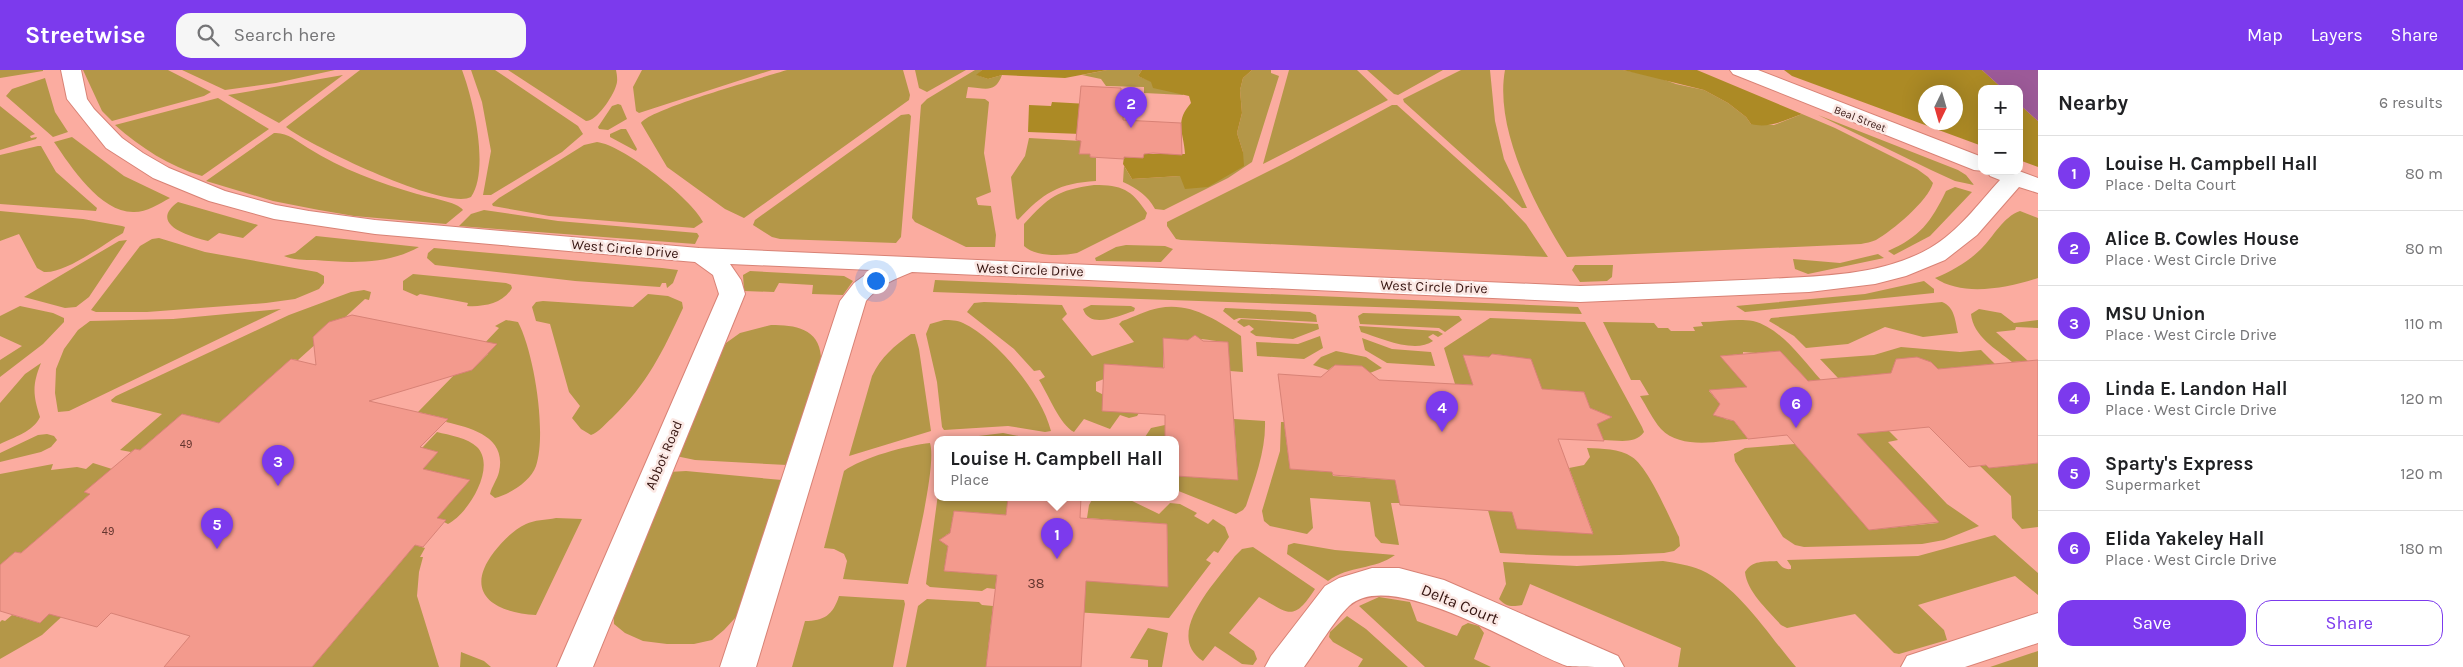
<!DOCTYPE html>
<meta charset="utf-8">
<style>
:root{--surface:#fff;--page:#f6f6f6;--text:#202124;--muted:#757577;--line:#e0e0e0;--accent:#7c3aed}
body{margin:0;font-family:Karla,sans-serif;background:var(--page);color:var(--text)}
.controls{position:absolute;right:15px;top:15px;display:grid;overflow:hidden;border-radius:10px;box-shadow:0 5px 20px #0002}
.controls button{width:45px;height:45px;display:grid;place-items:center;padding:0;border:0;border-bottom:1px solid var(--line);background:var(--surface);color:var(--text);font:25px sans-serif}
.compass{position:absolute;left:1918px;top:15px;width:45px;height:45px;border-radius:50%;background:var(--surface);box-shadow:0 5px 20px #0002;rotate:185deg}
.you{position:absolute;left:875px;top:210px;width:18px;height:18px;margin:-12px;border:4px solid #fff;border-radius:50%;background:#1a73e8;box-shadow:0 0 0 8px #1a73e833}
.badge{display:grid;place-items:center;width:32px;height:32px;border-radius:50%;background:var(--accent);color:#fff;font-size:16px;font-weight:700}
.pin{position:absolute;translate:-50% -41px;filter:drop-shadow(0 1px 2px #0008)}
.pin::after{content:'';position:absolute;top:26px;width:18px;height:15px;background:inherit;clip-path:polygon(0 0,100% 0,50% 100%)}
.popup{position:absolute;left:934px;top:366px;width:245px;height:65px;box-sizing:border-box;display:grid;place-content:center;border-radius:10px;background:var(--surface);filter:drop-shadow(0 1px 4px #0005);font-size:16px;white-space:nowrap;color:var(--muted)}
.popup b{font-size:19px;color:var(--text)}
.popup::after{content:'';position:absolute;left:50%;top:100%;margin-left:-10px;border:10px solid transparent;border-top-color:var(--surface)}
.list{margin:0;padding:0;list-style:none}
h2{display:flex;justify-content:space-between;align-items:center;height:65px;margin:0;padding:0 20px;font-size:21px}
h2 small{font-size:16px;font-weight:400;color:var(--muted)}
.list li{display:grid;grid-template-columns:32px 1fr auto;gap:15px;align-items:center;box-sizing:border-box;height:75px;padding:0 20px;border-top:1px solid var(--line)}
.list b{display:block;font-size:19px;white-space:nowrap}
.list p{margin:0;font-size:16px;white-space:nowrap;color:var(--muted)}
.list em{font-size:16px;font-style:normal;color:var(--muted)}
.actions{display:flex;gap:10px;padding:15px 20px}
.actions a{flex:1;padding:11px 0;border:1px solid var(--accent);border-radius:15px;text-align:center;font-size:18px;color:var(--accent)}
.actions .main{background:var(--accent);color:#fff}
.icon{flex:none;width:28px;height:28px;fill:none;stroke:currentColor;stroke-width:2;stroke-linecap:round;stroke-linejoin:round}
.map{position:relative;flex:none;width:2038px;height:597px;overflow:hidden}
header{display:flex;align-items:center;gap:30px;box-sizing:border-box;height:70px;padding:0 25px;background:var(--accent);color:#fff}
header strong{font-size:24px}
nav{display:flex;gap:28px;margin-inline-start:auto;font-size:18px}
.search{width:350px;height:45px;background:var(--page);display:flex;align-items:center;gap:12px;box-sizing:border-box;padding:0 18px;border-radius:15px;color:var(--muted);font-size:19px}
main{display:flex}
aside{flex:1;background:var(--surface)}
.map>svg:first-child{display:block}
.built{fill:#fbaca0;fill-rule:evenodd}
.green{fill:#b49748}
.forest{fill:#ac8a25;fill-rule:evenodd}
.water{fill:#9c5a98}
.building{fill:#f39a8d;stroke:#d88276}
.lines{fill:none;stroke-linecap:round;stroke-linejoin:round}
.minor-casing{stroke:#d88275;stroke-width:2}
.minor{fill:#fff;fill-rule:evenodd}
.labels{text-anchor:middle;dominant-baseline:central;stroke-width:5;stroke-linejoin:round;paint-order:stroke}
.far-street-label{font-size:11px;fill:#34130f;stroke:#fbe8e4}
.number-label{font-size:11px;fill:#64352e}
.street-label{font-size:14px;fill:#34130f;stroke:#fbe8e4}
.near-number-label{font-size:14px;fill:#64352e}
.near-street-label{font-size:16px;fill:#34130f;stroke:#fbe8e4}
</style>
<header>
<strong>Streetwise</strong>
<div class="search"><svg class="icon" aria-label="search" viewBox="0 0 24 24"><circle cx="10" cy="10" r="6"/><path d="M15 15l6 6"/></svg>Search here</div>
<nav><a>Map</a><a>Layers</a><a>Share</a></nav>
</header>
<main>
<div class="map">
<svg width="2038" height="597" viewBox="0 0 2038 597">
<rect width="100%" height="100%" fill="#f4bdb4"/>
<path class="built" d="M 0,0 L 2038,0 L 2038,597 L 0,597 ZM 1982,19 L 2019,19 L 2019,101 L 1982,101 ZM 1926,22 L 1956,22 L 1956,52 L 1926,52 ZM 938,370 L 1176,370 L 1176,428 L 938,428 Z"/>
<path class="green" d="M 0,0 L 43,0 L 43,1 L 0,8 Z
M 83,0 L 168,0 L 211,22 L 204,26 L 112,51 L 102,41 Z
M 182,0 L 335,0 L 276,13 L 225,20 Z
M 360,0 L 462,0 C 473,29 490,99 471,127 C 446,141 310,76 286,57 Z
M 471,0 L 495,0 L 578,56 L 583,64 L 562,82 L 491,125 L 483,125 L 491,81 L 482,32 Z
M 508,0 L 616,0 C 617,5 618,11 616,16 C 613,26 597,51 586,51 Z
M 642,0 L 772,0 L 639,43 L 636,41 L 633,17 Z
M 787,0 L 903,0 L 910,25 L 909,30 L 744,148 L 725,139 L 667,97 L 641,53 C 649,39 765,7 787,0 Z
M 915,0 L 966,0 L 927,22 L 919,18 Z
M 975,0 L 982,0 L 977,5 L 988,9 L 1002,5 C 995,24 985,18 968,17 L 966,28 L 985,29 L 989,32 L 984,83 L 991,122 L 976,128 L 978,135 L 991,136 L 996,165 L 995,177 L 966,177 L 915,152 L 912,148 L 921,35 L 927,29 Z
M 1107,0 L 1142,0 L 1138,6 L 1185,25 L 1144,23 L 1144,17 L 1106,16 L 1101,9 L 1082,5 Z
M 1252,0 L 1271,0 L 1271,3 L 1279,6 L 1252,92 L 1228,108 L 1164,140 L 1155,139 C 1147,125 1138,119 1123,112 L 1124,96 L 1132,109 L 1180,106 L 1243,82 L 1237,63 L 1242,43 L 1240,20 L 1243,8 Z
M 1289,0 L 1357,0 L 1388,30 L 1263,94 Z
M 1367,0 L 1443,0 L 1398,25 L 1394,24 Z
M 1461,0 L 1490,0 L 1495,51 L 1504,89 L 1527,138 L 1522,138 L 1404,32 L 1403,29 Z
M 1505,0 L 1623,0 L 1654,6 L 1676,14 L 1704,20 L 1728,33 L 1746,47 L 1751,54 L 1774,55 L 1802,44 L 1835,58 L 1917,99 L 1928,107 L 1933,113 C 1928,131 1892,161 1876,170 C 1872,172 1865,173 1861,174 L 1567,187 C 1536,138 1494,60 1505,0 Z
M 343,5 L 279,53 L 228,25 Z
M 45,8 L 55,42 L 68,62 L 53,67 L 6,26 L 12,19 Z
M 218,28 L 269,59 L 202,106 C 169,96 141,78 115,55 Z
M 618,34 L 621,35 L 627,49 L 608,60 L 599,59 L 598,57 L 612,36 Z
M 1392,35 L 1397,35 L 1502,129 L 1526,154 L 1548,187 L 1181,170 L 1176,169 L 1167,156 L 1167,152 L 1289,91 Z
M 0,36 L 35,64 L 30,66 L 31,68 L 37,67 L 36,69 L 0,80 Z
M 909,44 L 911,46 L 901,167 L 896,173 L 780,169 L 772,167 L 753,155 L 755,150 L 901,45 Z
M 1818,45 L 1958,100 L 1966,105 L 1974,115 L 1955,111 L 1931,100 Z
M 621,59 L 626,59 L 637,79 L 636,81 L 610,67 L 610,64 Z
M 274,63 C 287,62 297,71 308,78 C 341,99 380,113 417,124 C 427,127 458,132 463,140 L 446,154 L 354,146 L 319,140 L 273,131 L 206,111 Z
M 72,67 L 124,106 L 170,128 C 159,134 147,142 134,142 C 101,143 71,97 54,72 Z
M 1029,68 L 1081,71 L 1080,83 L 1090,84 L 1090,87 L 1096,88 L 1096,111 C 1059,113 1043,123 1018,150 L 1016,148 L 1011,107 L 1025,86 Z
M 597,72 C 623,75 692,129 703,152 L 694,158 L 549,146 L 493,136 L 492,134 L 499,128 L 584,75 Z
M 38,76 L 41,76 L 56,102 L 97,138 L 96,141 L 0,134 L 0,85 Z
M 1094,115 C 1122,115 1131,119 1147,143 L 1145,149 L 1077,183 C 1062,186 1035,187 1024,176 L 1024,154 C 1049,127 1057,120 1094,115 Z
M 1955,117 L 1972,122 L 1930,166 L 1894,185 L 1888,181 C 1920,167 1931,152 1946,121 Z
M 178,132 L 258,155 L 243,168 L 219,163 L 208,171 C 188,166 148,154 178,132 Z
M 484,140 L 558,151 L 697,163 L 699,166 L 695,174 L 459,156 L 471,144 Z
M 0,141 L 83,149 L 122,156 L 125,157 L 123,163 C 104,174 65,204 44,202 L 37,198 L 19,164 L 0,171 Z
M 2020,141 L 2038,148 L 2038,208 C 2007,218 1963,227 1935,208 C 1952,201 1968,192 1981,179 C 1994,166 2003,147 2020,141 Z
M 316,166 L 419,177 C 387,195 350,193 315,190 C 305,190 292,190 284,186 L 295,183 Z
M 159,168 L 205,182 L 317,202 L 324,206 L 324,213 L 319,219 L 295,229 L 266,233 L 147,242 L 96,242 L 91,240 L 140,176 L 152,169 Z
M 127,170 L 89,227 L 76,237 L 65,238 L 24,227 L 119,171 Z
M 1126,175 L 1165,176 L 1173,179 L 1161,192 L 1096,191 L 1095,188 L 1116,177 Z
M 434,178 L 662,198 L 678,200 L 673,213 L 667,218 L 666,213 L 662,213 L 660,217 L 575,211 L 435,195 L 427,188 L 428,183 Z
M 1878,184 L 1884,188 L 1808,204 L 1795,199 L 1793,189 L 1840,193 Z
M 1575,195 L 1613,195 L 1612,207 L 1607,211 L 1580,212 L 1572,200 Z
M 750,201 L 844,206 L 853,211 L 843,225 L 812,224 L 813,215 L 779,213 L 774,222 L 744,221 L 743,205 Z
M 413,204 L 506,213 L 511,215 L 512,218 C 503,234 483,237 467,236 L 468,233 L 420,224 L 417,226 L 403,220 L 403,211 Z
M 935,210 L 1578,237 L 1582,244 L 933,222 Z
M 1924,211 L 1934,219 L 1934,223 L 1745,242 L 1736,236 L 1865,224 Z
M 364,220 L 371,222 L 369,230 L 365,229 L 341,251 L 329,252 L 313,267 L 313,271 L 318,272 L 298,290 L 291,289 L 219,353 L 182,344 L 140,380 L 135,379 L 131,382 L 120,380 L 162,344 L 112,332 L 111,330 L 116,326 L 289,245 L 351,222 Z
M 648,224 L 668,226 L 682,232 L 683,238 C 662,283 648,313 612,348 C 605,354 599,362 591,365 L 581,359 L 572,348 L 580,336 L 569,322 L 550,254 L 536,251 L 532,237 L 536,232 L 543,231 L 633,237 Z
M 984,232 L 1062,235 L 1067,244 L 1062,249 L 1092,286 L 1134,272 L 1119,254 L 1122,251 C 1134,247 1147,240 1159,238 C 1191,232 1216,250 1241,266 L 1243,302 L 1230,301 L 1227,272 C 1218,272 1194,266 1188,270 L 1163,269 L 1163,298 L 1104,294 L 1104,309 L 1096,312 L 1096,321 L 1139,343 L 1137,346 L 1129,348 L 1120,345 L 1110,359 L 1084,349 L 1074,362 C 1060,355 1048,324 1039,310 L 1045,307 L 1040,300 L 1034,301 L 1014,279 L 967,242 L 974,233 Z
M 1942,232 C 1955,237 1955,251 1958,263 L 1923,267 L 1885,257 L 1848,274 L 1806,278 L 1794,266 L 1769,251 L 1771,248 Z
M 1091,235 L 1131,236 L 1135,238 L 1134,241 C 1120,245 1090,260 1083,239 Z
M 20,236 L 53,243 L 64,248 L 64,252 L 43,274 L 0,307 L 0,290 L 22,276 L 0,266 L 0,246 Z
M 1225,238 L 1310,242 L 1316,245 L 1317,252 L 1239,248 L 1234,250 L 1223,241 Z
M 281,239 L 69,341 L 58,342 L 55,323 L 56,299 L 64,279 L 78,260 L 90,251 L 173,249 Z
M 1979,239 L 2001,243 L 2014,253 L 2038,250 L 2038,258 L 2016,257 L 2015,260 L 1996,262 L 2028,291 L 2012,292 C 1996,279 1973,266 1971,244 Z
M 1363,243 L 1459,246 L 1462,250 L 1445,262 L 1439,258 L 1360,254 L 1358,246 Z
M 1490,248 L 1585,252 L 1642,357 L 1644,362 C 1635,375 1617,370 1603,370 L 1597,354 L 1603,351 L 1600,342 L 1590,338 L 1584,322 L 1542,319 L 1502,285 L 1492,284 L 1489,287 L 1464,285 L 1473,315 L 1455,314 L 1444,278 Z
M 1241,249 L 1318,254 L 1319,259 L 1293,269 L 1256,266 L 1250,262 L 1254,259 L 1249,255 L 1244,257 L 1237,252 Z
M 506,250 L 518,252 C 534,282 547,363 536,396 C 531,411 510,424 495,428 L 490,424 C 492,416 497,410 499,402 C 507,367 472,358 446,352 L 448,349 L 418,342 L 457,302 C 471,305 478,293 488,284 L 480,278 L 499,258 L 495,256 Z
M 944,250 C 950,250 957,250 963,253 C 997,269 1042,324 1051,361 L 1045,362 L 1008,356 L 944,360 L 942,357 L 937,312 L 926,264 L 930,254 Z
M 1603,252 L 1654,253 L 1658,258 L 1668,258 L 1671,261 L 1695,261 L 1693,257 L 1703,256 L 1701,252 C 1717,252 1737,248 1753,251 C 1781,258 1802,289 1821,310 L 1808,311 L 1780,281 L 1756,283 L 1743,282 L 1743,284 L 1721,286 L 1747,317 L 1709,321 L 1720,334 L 1717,340 L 1725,349 L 1734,351 L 1748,369 C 1722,370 1682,381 1661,359 C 1653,350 1647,337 1640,326 L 1649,325 L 1640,310 L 1631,310 Z
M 771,255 C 795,255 819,258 821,287 L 787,395 L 695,390 L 676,386 L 717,289 L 726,273 L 740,263 Z
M 1359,256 L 1438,261 L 1443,264 L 1438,267 L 1433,264 L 1428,267 L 1433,271 C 1415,284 1380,268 1361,262 Z
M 911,264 L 915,264 L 919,279 L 931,361 L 849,386 L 872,306 C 881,287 894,276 911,264 Z
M 1320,266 L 1323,278 L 1304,289 L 1257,286 L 1256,272 L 1298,274 Z
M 1362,268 L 1392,279 L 1431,282 L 1435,296 L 1387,293 L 1365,280 Z
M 1901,277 L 1960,282 L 1981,280 L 1995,294 L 1838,308 L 1820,289 L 1874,285 Z
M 1336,281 L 1366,287 L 1382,298 L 1370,303 L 1362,296 L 1335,295 L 1328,300 L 1313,295 L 1321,287 Z
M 41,293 C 32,315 33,325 40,347 C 33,362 14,367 0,374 L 0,333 L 25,304 Z
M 1234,349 L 1265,351 C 1266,380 1255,409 1246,436 L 1243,440 L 1236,444 L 1176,420 L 1176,406 L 1238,410 Z
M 1281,352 L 1284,352 L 1290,399 L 1332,402 L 1333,406 L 1395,410 L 1400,433 L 1391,433 L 1399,475 L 1381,473 L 1375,466 L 1370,432 L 1310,428 L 1313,458 L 1307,464 L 1270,456 L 1264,451 L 1262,441 L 1280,381 Z
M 1881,353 L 1898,370 L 1888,372 L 1947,434 L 1979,456 L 1944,470 L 1922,474 L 1804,477 L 1795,475 L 1783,467 L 1735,391 L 1734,384 L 1745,378 L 1795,374 L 1869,460 L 1938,453 L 1850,356 Z
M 1165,355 L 1165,370 L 1143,370 L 1151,358 Z
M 437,362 C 449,365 468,368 477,377 C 497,397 468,444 448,454 L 444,452 L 445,450 L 437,448 L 469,410 L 423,399 L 438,382 L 422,378 Z
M 1003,363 L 1038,370 L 946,370 Z
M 47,364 L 54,366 L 57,370 L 51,377 L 41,382 L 0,392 L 0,383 L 38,365 Z
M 930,373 C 937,396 914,486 908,514 L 843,509 L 847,491 L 844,484 L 834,479 L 824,478 L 844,401 C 861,388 908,375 930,373 Z
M 1587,378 C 1602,379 1619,378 1632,387 C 1649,398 1669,447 1679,467 L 1680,476 L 1674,481 L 1664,483 C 1607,486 1557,487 1500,483 L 1480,412 L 1593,463 L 1569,398 L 1584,395 L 1590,387 Z
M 93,393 L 112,399 L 85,422 L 90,424 L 21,483 L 15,482 L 0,495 L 0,404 L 53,394 L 51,400 L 77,397 L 86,399 Z
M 2038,393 L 2038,457 L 2022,459 L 2012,448 L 2011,426 L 1980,396 L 1986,395 L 1989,398 Z
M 686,401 L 782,410 L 747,521 L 736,547 L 724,560 L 712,570 L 694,574 L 667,574 L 643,571 L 625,563 L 614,554 L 613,536 L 669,402 Z
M 938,424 L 938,428 L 1008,428 L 1006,445 L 954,441 L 950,463 L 946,465 L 945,474 L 948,476 L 944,501 L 997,505 L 995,519 L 987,518 L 982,521 L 930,517 L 926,514 Z
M 1093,428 L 1126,428 L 1159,444 L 1170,433 L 1180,434 L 1197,443 L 1194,446 L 1208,454 L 1213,449 L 1225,457 L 1229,467 L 1218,483 L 1214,481 L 1206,490 L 1211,493 L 1169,548 L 1074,542 L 1076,510 L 1168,516 L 1167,454 L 1087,448 L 1089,435 Z
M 556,448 L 582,449 L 536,545 C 496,543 462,524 494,482 C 502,472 513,460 526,454 C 534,450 546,450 556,448 Z
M 1995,465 L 2038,503 L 2038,525 L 2015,506 L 1918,535 L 1944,560 L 1947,570 L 1899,584 L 1894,583 L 1855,544 L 1787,558 L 1781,555 C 1768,540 1747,522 1745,502 C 1753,490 1763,492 1777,491 C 1781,496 1784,500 1791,499 L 1791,496 L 1787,490 L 1918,486 Z
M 1294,473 L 1335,480 L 1395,485 C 1375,500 1349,495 1328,511 L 1287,484 L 1288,475 Z
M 415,475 L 425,478 L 420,487 L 423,487 L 419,502 L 417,526 L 439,597 L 312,597 Z
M 1253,477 L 1315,519 C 1293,553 1289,543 1259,527 L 1229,563 L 1254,581 L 1257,589 L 1253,595 L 1242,594 L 1215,576 L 1203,591 C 1163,565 1216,512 1235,486 L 1242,479 Z
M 1663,491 C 1676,493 1689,495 1701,500 C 1739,517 1769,566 1796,597 L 1678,597 L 1681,578 L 1530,514 L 1522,535 C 1512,537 1506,537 1499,529 L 1506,514 L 1503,492 L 1577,496 Z
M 839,526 L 904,530 L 905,534 L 893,597 L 792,597 L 805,551 C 824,551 833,545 839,526 Z
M 1379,527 L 1410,532 L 1417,551 L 1457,566 L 1462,556 L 1468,553 L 1479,556 L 1484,563 L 1474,589 L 1491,597 L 1425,597 L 1359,536 Z
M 927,529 L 979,532 L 982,535 L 993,536 L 986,597 L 906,597 L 918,536 Z
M 58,536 L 69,540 L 42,565 L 0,589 L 0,552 L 2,550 L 5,551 L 12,545 L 40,553 Z
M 1347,546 L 1366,559 L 1408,597 L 1358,597 L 1363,589 L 1333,572 L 1329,567 L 1330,562 Z
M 1148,558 L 1168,563 L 1162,597 L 1148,597 L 1148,590 L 1130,588 Z
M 2038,581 L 2038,597 L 1990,597 Z
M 461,582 L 484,591 L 491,597 L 460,597 Z"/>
<path class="forest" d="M 982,0 L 1107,0 L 1065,8 L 1002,5 L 988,9 L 976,5 Z
M 1142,0 L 1252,0 L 1243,8 L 1240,20 L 1242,43 L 1237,63 L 1243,82 L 1244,96 L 1208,117 L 1185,119 L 1180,106 L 1132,109 L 1123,94 L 1124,87 L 1143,88 L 1144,84 L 1185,84 C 1184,63 1174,52 1191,33 L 1189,26 L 1153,18 L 1151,12 L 1138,6 Z
M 1623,0 L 1697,0 L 1802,44 C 1785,50 1769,59 1751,54 L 1746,47 L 1728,33 L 1704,20 Z
M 1784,0 L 1982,0 L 2003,19 L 1982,19 L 1982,76 L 1792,6 ZM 1926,22 L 1956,22 L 1956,52 L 1926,52 Z
M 1052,32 L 1088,34 L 1081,64 L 1028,62 L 1029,35 L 1051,36 Z
M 2019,34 L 2038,51 L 2038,97 L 2019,90 Z"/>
<path class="water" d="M 1982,0 L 2038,0 L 2038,51 L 2019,34 L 2019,19 L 2003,19 Z"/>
<path class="building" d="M 1081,16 L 1121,18 L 1121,23 L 1124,23 L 1123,50 L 1181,53 L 1182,85 L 1153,83 L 1144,84 L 1143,88 L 1124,87 L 1124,89 L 1090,87 L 1090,84 L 1079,84 L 1081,71 L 1076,70 Z
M 352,245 L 497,274 L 472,300 L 369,331 L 448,349 L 420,377 L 438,382 L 423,399 L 470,410 L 437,448 L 446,450 L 423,477 L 415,475 L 312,597 L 164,597 L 190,566 L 111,543 L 97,557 L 49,544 L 40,553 L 0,541 L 0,495 L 15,482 L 21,483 L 90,424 L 84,422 L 135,379 L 140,380 L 182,344 L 219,353 L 291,289 L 316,295 L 313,267 L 329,252 Z
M 1195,265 L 1203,271 L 1228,272 L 1238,410 L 1176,406 L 1176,370 L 1165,370 L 1165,345 L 1102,341 L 1104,294 L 1164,298 L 1163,268 L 1188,270 Z
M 1780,281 L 1808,311 L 1891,303 L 1896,289 L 1917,287 L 1931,292 L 1938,299 L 2038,290 L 2038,393 L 1989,398 L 1986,395 L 1969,397 L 1929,357 L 1857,364 L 1939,452 L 1869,460 L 1787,365 L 1748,369 L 1734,351 L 1713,345 L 1720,334 L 1709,320 L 1747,317 L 1720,286 Z
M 1492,284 L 1531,289 L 1542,319 L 1584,322 L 1590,338 L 1612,347 L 1597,354 L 1604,371 L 1558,369 L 1593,464 L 1517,459 L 1512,442 L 1400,435 L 1395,410 L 1333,405 L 1332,402 L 1290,399 L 1278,304 L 1321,307 L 1335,295 L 1362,296 L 1379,310 L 1473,315 L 1463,285 L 1489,287 Z
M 1008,428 L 1081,428 L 1080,448 L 1167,454 L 1168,517 L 1086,511 L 1081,597 L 986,597 L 997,505 L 944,501 L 948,476 L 939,470 L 950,463 L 954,441 L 1006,445 Z"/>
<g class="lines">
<defs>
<path id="minor" d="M 61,0 L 81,0 L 87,29 L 94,39 L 122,68 L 143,83 L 169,98 L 225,121 L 276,135 L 309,141 L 375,150 L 699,178 L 1580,216 C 1642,214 1704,212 1766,209 C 1820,206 1882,206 1930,178 C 1959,161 1978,134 2000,110 L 1990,106 L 1987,101 L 2019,101 L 2038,108 L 2038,123 L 2019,117 L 1977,165 L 1945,190 L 1906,206 L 1875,214 L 1809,222 L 1580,232 L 912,202 C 894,209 878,216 866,231 L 756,597 L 720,597 L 840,231 L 854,213 L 872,200 L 730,194 L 741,210 L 745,224 L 593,597 L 557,597 L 719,224 L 713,205 L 695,192 L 375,164 L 274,149 L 209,131 L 153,108 L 106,78 L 67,29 Z
M 1730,0 L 1758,0 L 1982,87 L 1982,101 L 1984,101 L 1974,100 L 1733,4 Z
M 1372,498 L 1399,498 L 1444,510 L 1618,586 L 1624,597 C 1609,597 1580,597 1567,596 C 1520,579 1391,497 1349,536 C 1335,549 1316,581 1304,597 L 1265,597 L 1271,586 L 1325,516 L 1339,508 Z
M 2038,543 L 2038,573 L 1965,597 L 1901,597 L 1907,586 Z"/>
</defs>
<use href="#minor" class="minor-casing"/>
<use href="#minor" class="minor"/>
</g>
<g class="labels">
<g class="far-street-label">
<text transform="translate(1860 49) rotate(21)">Beal Street</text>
</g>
<g class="number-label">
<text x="186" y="374">49</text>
<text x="108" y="461">49</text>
</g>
<g class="street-label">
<text transform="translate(625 179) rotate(5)">West Circle Drive</text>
<text transform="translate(1030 200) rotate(2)">West Circle Drive</text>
<text transform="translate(1434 217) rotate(2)">West Circle Drive</text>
<text transform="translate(664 385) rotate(-67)">Abbot Road</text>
</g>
<g class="near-number-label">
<text x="1036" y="513">38</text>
</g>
<g class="near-street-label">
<text transform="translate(1460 534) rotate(22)">Delta Court</text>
</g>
</g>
</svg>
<div class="controls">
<button>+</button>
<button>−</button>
</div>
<svg class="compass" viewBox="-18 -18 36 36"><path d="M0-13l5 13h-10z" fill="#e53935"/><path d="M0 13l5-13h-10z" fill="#757577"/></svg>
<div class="you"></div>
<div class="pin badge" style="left:1057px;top:489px">1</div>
<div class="popup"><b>Louise H. Campbell Hall</b>Place</div>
<div class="pin badge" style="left:1131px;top:58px">2</div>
<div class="pin badge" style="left:278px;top:416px">3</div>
<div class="pin badge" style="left:1442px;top:362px">4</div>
<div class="pin badge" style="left:217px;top:479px">5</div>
<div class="pin badge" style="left:1796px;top:358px">6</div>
</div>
<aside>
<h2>Nearby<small>6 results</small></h2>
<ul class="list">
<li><span class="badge">1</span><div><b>Louise H. Campbell Hall</b><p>Place · Delta Court</p></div><em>80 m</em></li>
<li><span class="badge">2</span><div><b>Alice B. Cowles House</b><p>Place · West Circle Drive</p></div><em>80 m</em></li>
<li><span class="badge">3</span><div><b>MSU Union</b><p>Place · West Circle Drive</p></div><em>110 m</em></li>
<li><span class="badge">4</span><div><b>Linda E. Landon Hall</b><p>Place · West Circle Drive</p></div><em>120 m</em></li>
<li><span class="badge">5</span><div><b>Sparty's Express</b><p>Supermarket</p></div><em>120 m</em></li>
<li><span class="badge">6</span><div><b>Elida Yakeley Hall</b><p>Place · West Circle Drive</p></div><em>180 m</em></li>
</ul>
<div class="actions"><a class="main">Save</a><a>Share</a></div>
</aside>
</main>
